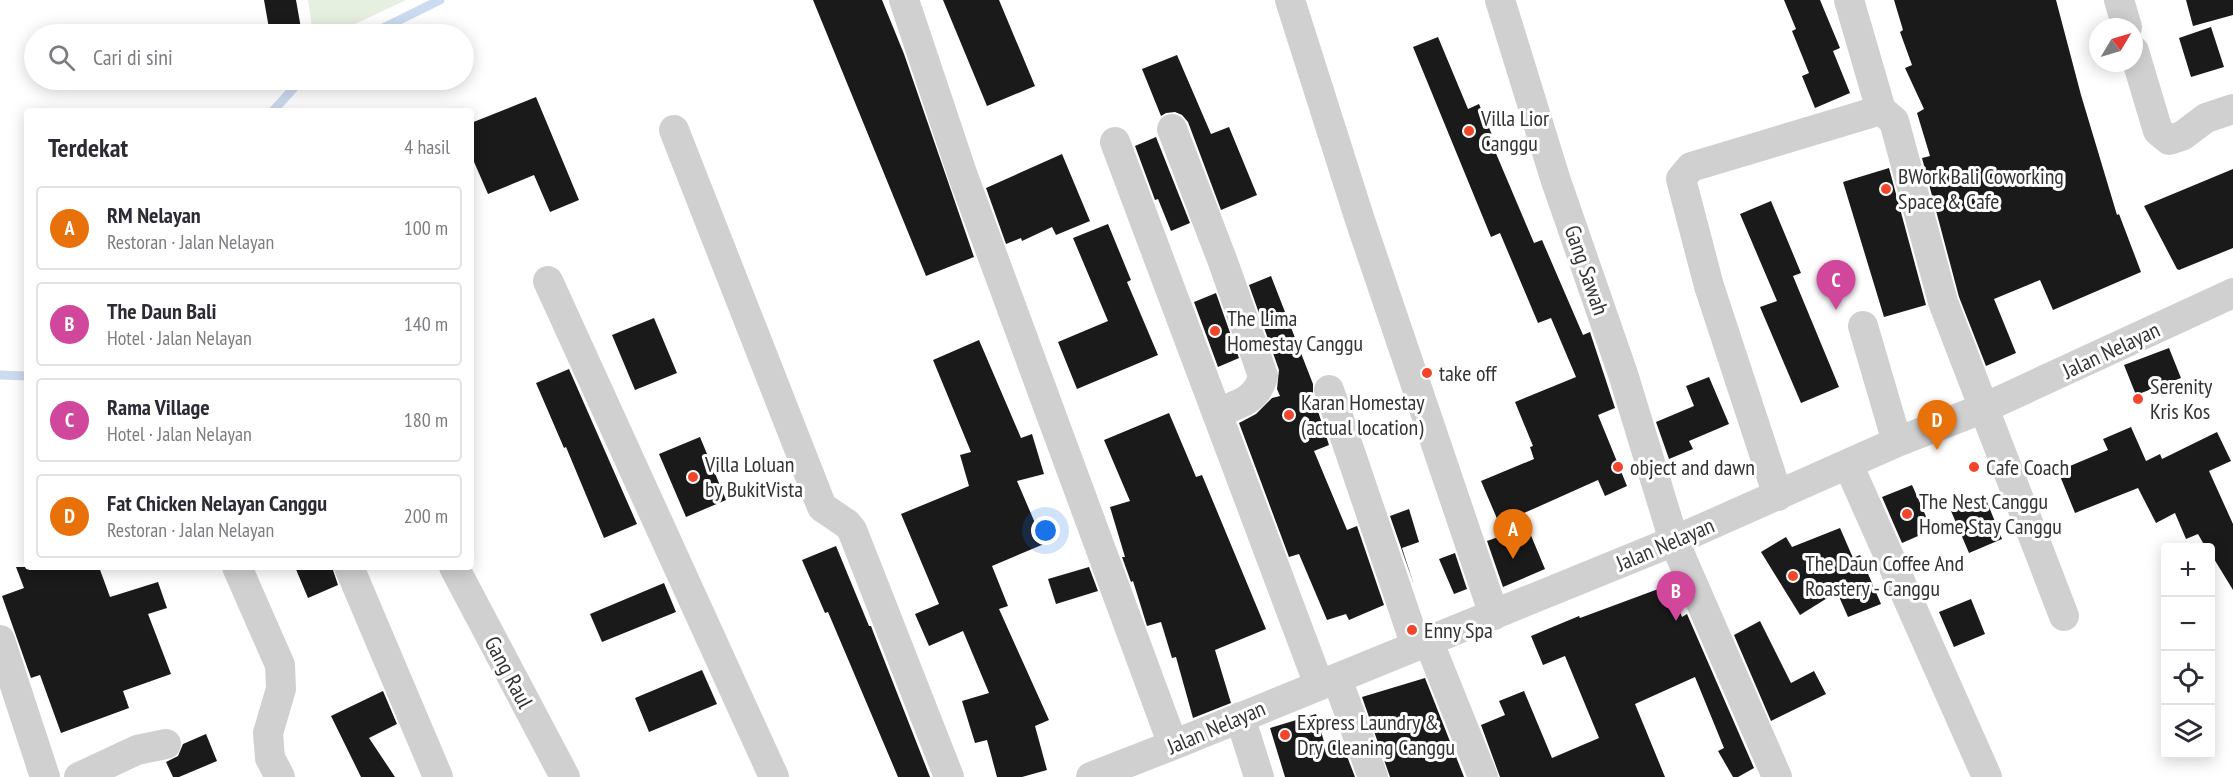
<!DOCTYPE html>
<html lang="id">
<meta charset="utf-8">
<style>
:root{--surface:#fff;--page:#f2f2f3;--text:#2b2b33;--muted:#7c7c81;--line:#e1e1e2;--accent:#f3452c}
body{margin:0;font-family:"PT Sans Narrow",sans-serif;background:var(--page);color:var(--text)}
.controls{position:absolute;right:18px;bottom:18px;display:grid;overflow:hidden;border-radius:6px;box-shadow:0 3px 15px #0003}
.controls button{width:54px;height:54px;display:grid;place-items:center;padding:0;border:0;border-bottom:2px solid var(--line);background:var(--surface);color:var(--text);font:30px sans-serif}
.compass{position:absolute;left:2089px;top:18px;width:54px;height:54px;border-radius:50%;background:var(--surface);box-shadow:0 3px 15px #0003;rotate:52deg}
.you{position:absolute;left:1046px;top:531px;width:21px;height:21px;margin:-15px;border:4px solid #fff;border-radius:50%;background:#1a73e8;box-shadow:0 0 0 9px #1a73e833}
.badge{display:grid;place-items:center;width:39px;height:39px;border-radius:50%;background:var(--accent);color:#fff;font-size:20px;font-weight:700}
.pin{position:absolute;translate:-50% -50px;filter:drop-shadow(0 2px 3px #0008)}
.pin::after{content:'';position:absolute;top:32px;width:21px;height:18px;background:inherit;clip-path:polygon(0 0,100% 0,50% 100%)}
.list{margin:0;padding:0;list-style:none}
h2{display:flex;justify-content:space-between;align-items:center;height:78px;margin:0;padding:0 24px;font-size:26px}
h2 small{font-size:20px;font-weight:400;color:var(--muted)}
.list li{display:grid;grid-template-columns:39px 1fr auto;gap:18px;align-items:center;box-sizing:border-box;height:84px;margin:0 12px 12px;padding:0 12px;border:2px solid var(--line);border-radius:6px}
.list b{display:block;font-size:22px;white-space:nowrap}
.list p{margin:0;font-size:20px;white-space:nowrap;color:var(--muted)}
.list em{font-size:20px;font-style:normal;color:var(--muted)}
.icon{flex:none;width:33px;height:33px;fill:none;stroke:currentColor;stroke-width:2;stroke-linecap:round;stroke-linejoin:round}
.map{position:relative;flex:none;width:2233px;height:777px;overflow:hidden}
.search{position:absolute;background:var(--surface);box-shadow:0 3px 15px #0003;left:24px;top:24px;width:450px;height:66px;display:flex;align-items:center;gap:15px;box-sizing:border-box;padding:0 21px;border-radius:33px;color:var(--muted);font-size:22px}
.panel{position:absolute;background:var(--surface);box-shadow:0 3px 15px #0003;left:24px;top:108px;width:450px;height:462px;border-radius:6px}
.map>svg:first-child{display:block}
.green{fill:#e6f0e1}
.lines{fill:none;stroke-linecap:round;stroke-linejoin:round}
.stream{stroke:#cddbf0;stroke-width:9}
.building{fill:#1a1a1a}
.minor{stroke:#d0d0d0;stroke-width:30}
.poi-dot{fill:#f3452c;stroke:#fff;stroke-width:2}
.labels{text-anchor:middle;dominant-baseline:central;stroke-width:6;stroke-linejoin:round;paint-order:stroke}
.poi-label{font-size:22px;fill:#333;stroke:#fff;text-anchor:start}
.street-label{font-size:22px;fill:#333;stroke:#fff}
</style>
<div class="map">
<svg width="2233" height="777" viewBox="0 0 2233 777">
<rect width="100%" height="100%" fill="#fff"/>
<path class="green" d="M 308,0 L 406,0 L 334,34 L 313,34 Z"/>
<g class="lines">
<path class="stream" d="M 371,34 L 440,0
M 273,111 L 301,80
M 0,375 L 27,376"/>
</g>
<path class="building" d="M 264,0 L 296,0 L 302,34 L 270,34 Z
M 813,0 L 882,0 L 904,54 L 974,257 L 926,276 Z
M 943,0 L 999,0 L 1035,86 L 987,106 Z
M 1784,0 L 1820,0 L 1840,48 L 1833,51 L 1850,93 L 1815,108 L 1802,76 L 1809,73 L 1792,31 L 1796,29 Z
M 1894,0 L 2056,0 L 2081,95 L 2117,215 L 2119,214 L 2141,272 L 2053,310 L 2040,280 L 1994,299 L 2016,353 L 1986,366 L 1959,297 L 1922,158 L 1930,156 L 1917,113 L 1924,109 L 1905,68 L 1912,65 L 1900,32 L 1903,30 Z
M 2186,0 L 2233,0 L 2233,15 L 2193,26 Z
M 2211,27 L 2224,67 L 2191,77 L 2179,38 Z
M 1438,37 L 1468,109 L 1479,104 L 1495,142 L 1492,144 L 1534,243 L 1542,240 L 1583,335 L 1590,332 L 1615,408 L 1598,415 L 1627,486 L 1605,496 L 1598,480 L 1522,514 L 1545,569 L 1503,587 L 1487,541 L 1504,535 L 1481,481 L 1534,459 L 1530,447 L 1533,446 L 1515,402 L 1576,377 L 1551,318 L 1538,323 L 1500,233 L 1491,237 L 1413,47 Z
M 1177,55 L 1211,134 L 1229,127 L 1257,195 L 1221,210 L 1188,122 L 1182,115 L 1175,112 L 1166,113 L 1161,116 L 1142,69 Z
M 536,97 L 579,200 L 550,212 L 534,175 L 488,194 L 471,155 L 471,123 Z
M 1156,137 L 1190,223 L 1171,231 L 1158,199 L 1155,200 L 1135,146 Z
M 1062,154 L 1090,221 L 1056,235 L 1052,227 L 1022,241 L 1021,238 L 1006,244 L 986,188 Z
M 1889,168 L 1926,305 L 1884,317 L 1843,182 Z
M 2233,169 L 2233,248 L 2179,270 L 2177,269 L 2144,206 Z
M 1771,201 L 1801,273 L 1793,276 L 1839,387 L 1801,403 L 1760,307 L 1777,301 L 1740,214 Z
M 1108,224 L 1131,280 L 1127,282 L 1158,355 L 1077,389 L 1058,342 L 1108,321 L 1073,238 Z
M 1271,276 L 1313,384 L 1313,396 L 1329,445 L 1314,451 L 1347,530 L 1357,526 L 1384,605 L 1349,620 L 1346,614 L 1327,620 L 1299,554 L 1289,557 L 1239,423 L 1256,414 L 1272,398 L 1280,396 L 1277,389 L 1279,370 L 1249,285 Z
M 1216,293 L 1239,358 L 1218,367 L 1194,302 Z
M 654,318 L 677,373 L 635,390 L 612,335 Z
M 979,340 L 1021,438 L 1032,434 L 1044,474 L 1017,481 L 1044,544 L 992,566 L 1008,606 L 999,609 L 1049,720 L 1035,726 L 1047,770 L 1022,777 L 997,777 L 987,740 L 975,743 L 962,701 L 989,693 L 963,631 L 929,646 L 915,614 L 939,604 L 901,514 L 969,486 L 960,455 L 971,452 L 933,360 Z
M 2169,348 L 2181,378 L 2136,395 L 2124,365 Z
M 569,369 L 637,524 L 604,538 L 566,447 L 564,448 L 536,383 Z
M 1709,377 L 1729,424 L 1689,441 L 1693,449 L 1669,459 L 1656,422 L 1694,406 L 1686,386 Z
M 1169,413 L 1196,477 L 1202,475 L 1266,629 L 1215,650 L 1231,703 L 1193,718 L 1176,657 L 1172,658 L 1161,622 L 1147,626 L 1133,581 L 1131,582 L 1122,557 L 1125,557 L 1110,507 L 1130,501 L 1104,440 Z
M 2131,427 L 2146,461 L 2160,454 L 2162,459 L 2217,432 L 2231,461 L 2209,471 L 2233,524 L 2233,590 L 2211,554 L 2211,548 L 2206,548 L 2198,534 L 2186,539 L 2175,513 L 2156,523 L 2138,488 L 2075,513 L 2058,471 L 2108,450 L 2103,439 Z
M 700,437 L 726,500 L 686,517 L 659,454 Z
M 1912,485 L 1932,530 L 1902,543 L 1882,497 Z
M 1985,497 L 2002,539 L 1969,553 L 1951,511 Z
M 1409,509 L 1419,542 L 1402,548 L 1414,585 L 1390,516 Z
M 1840,528 L 1853,558 L 1860,555 L 1881,604 L 1848,617 L 1837,592 L 1800,615 L 1761,552 L 1786,537 L 1792,547 Z
M 836,546 L 869,626 L 871,626 L 874,634 L 930,777 L 898,777 L 828,612 L 825,613 L 802,560 Z
M 1455,553 L 1467,589 L 1454,594 L 1439,559 Z
M 16,567 L 99,567 L 110,597 L 158,582 L 167,608 L 148,614 L 171,674 L 123,691 L 129,708 L 61,733 L 40,675 L 31,678 L 2,596 L 24,588 Z
M 295,567 L 332,567 L 338,585 L 308,598 Z
M 1089,567 L 1098,591 L 1056,604 L 1048,579 Z
M 664,583 L 676,612 L 602,642 L 590,614 Z
M 1669,585 L 1682,617 L 1687,614 L 1754,768 L 1738,777 L 1733,777 L 1718,751 L 1724,748 L 1695,677 L 1635,704 L 1665,777 L 1500,777 L 1481,725 L 1505,715 L 1499,701 L 1524,691 L 1552,758 L 1599,738 L 1565,656 L 1543,665 L 1531,636 L 1579,616 L 1580,618 Z
M 1971,599 L 1985,634 L 1954,647 L 1939,612 Z
M 1760,621 L 1791,683 L 1814,671 L 1826,694 L 1771,721 L 1734,635 Z
M 702,670 L 717,704 L 649,732 L 635,698 Z
M 1425,678 L 1464,777 L 1390,777 L 1362,697 Z
M 383,691 L 397,724 L 369,738 L 395,777 L 361,777 L 331,716 Z
M 1316,714 L 1325,745 L 1340,738 L 1355,777 L 1285,777 L 1270,728 Z
M 206,734 L 217,761 L 179,777 L 173,777 L 166,762 L 178,756 L 183,744 Z"/>
<g class="lines">
<path class="minor" d="M 904,0 L 963,176 L 1173,745
M 1290,0 L 1360,220 L 1494,615
M 1500,0 L 1555,178 L 1623,374 L 1674,541 L 1777,777
M 1849,0 L 1881,110 L 1894,121 L 1943,302 L 2064,616
M 2119,0 L 2127,27
M 2134,51 L 2158,131 L 2169,140 L 2182,136 L 2206,118 L 2233,109
M 1172,129 L 1223,262 L 1263,376 C 1257,401 1238,404 1217,413
M 674,130 L 822,507 L 847,524 L 852,530 L 949,777
M 1115,142 L 1319,685
M 548,281 L 774,777
M 1863,326 L 1897,442
M 1329,390 L 1416,646
M 1848,464 L 1987,777
M 1778,496 L 1709,286 L 1681,179 L 1691,167 L 1881,110
M 237,567 L 280,665 L 281,689 L 268,733 L 270,758 L 280,777
M 349,567 L 438,777
M 454,567 L 565,777
M 0,640 L 45,777
M 1428,640 L 1483,777
M 1337,679 L 1373,777
M 1240,717 L 1259,777
M 79,777 L 137,750 L 166,744
M 1091,777 L 1173,745 L 1674,541 L 1897,442 L 1984,408 L 2233,293"/>
</g>
<g class="poi-dot">
<circle cx="1469" cy="131" r="6"/>
<circle cx="1886" cy="189" r="6"/>
<circle cx="1215" cy="331" r="6"/>
<circle cx="1427" cy="373" r="6"/>
<circle cx="2138" cy="399" r="6"/>
<circle cx="1289" cy="415" r="6"/>
<circle cx="1618" cy="467" r="6"/>
<circle cx="1974" cy="467" r="6"/>
<circle cx="693" cy="477" r="6"/>
<circle cx="1907" cy="514" r="6"/>
<circle cx="1793" cy="576" r="6"/>
<circle cx="1412" cy="630" r="6"/>
<circle cx="1285" cy="735" r="6"/>
</g>
<g class="labels">
<g class="poi-label">
<text x="1481" y="118">Villa Lior<tspan x="1481" dy="25">Canggu</tspan></text>
<text x="1898" y="176">BWork Bali Coworking<tspan x="1898" dy="25">Space &amp; Cafe</tspan></text>
<text x="1227" y="318">The Lima<tspan x="1227" dy="25">Homestay Canggu</tspan></text>
<text x="1439" y="373">take off</text>
<text x="2150" y="386">Serenity<tspan x="2150" dy="25">Kris Kos</tspan></text>
<text x="1301" y="402">Karan Homestay<tspan x="1301" dy="25">(actual location)</tspan></text>
<text x="705" y="464">Villa Loluan<tspan x="705" dy="25">by BukitVista</tspan></text>
<text x="1630" y="467">object and dawn</text>
<text x="1986" y="467">Cafe Coach</text>
<text x="1919" y="501">The Nest Canggu<tspan x="1919" dy="25">Home Stay Canggu</tspan></text>
<text x="1805" y="563">The Daun Coffee And<tspan x="1805" dy="25">Roastery - Canggu</tspan></text>
<text x="1424" y="630">Enny Spa</text>
<text x="1297" y="722">Express Laundry &amp;<tspan x="1297" dy="25">Dry Cleaning Canggu</tspan></text>
</g>
<g class="street-label">
<text transform="translate(1587 270) rotate(71)">Gang Sawah</text>
<text transform="translate(2111 350) rotate(-25)">Jalan Nelayan</text>
<text transform="translate(1665 544) rotate(-23)">Jalan Nelayan</text>
<text transform="translate(509 672) rotate(62)">Gang Raul</text>
<text transform="translate(1216 727) rotate(-23)">Jalan Nelayan</text>
</g>
</g>
</svg>
<div class="controls">
<button>+</button>
<button>−</button>
<button><svg class="icon" aria-label="locate" viewBox="0 0 24 24"><circle cx="12" cy="12" r="6"/><path d="M12 2v4M12 18v4M2 12h4M18 12h4"/></svg></button>
<button><svg class="icon" aria-label="layers" viewBox="0 0 24 24"><path d="M12 4l9 5-9 5-9-5zM3 14l9 5 9-5"/></svg></button>
</div>
<svg class="compass" viewBox="-18 -18 36 36"><path d="M0-13l5 13h-10z" fill="#e53935"/><path d="M0 13l5-13h-10z" fill="#7c7c81"/></svg>
<div class="you"></div>
<div class="pin badge" style="left:1513px;top:559px;background:#e8710a">A</div>
<div class="pin badge" style="left:1676px;top:621px;background:#d1479c">B</div>
<div class="pin badge" style="left:1836px;top:310px;background:#d1479c">C</div>
<div class="pin badge" style="left:1937px;top:450px;background:#e8710a">D</div>
<div class="search"><svg class="icon" aria-label="search" viewBox="0 0 24 24"><circle cx="10" cy="10" r="6"/><path d="M15 15l6 6"/></svg>Cari di sini</div>
<section class="panel">
<h2>Terdekat<small>4 hasil</small></h2>
<ul class="list">
<li><span class="badge" style="background:#e8710a">A</span><div><b>RM Nelayan</b><p>Restoran · Jalan Nelayan</p></div><em>100 m</em></li>
<li><span class="badge" style="background:#d1479c">B</span><div><b>The Daun Bali</b><p>Hotel · Jalan Nelayan</p></div><em>140 m</em></li>
<li><span class="badge" style="background:#d1479c">C</span><div><b>Rama Village</b><p>Hotel · Jalan Nelayan</p></div><em>180 m</em></li>
<li><span class="badge" style="background:#e8710a">D</span><div><b>Fat Chicken Nelayan Canggu</b><p>Restoran · Jalan Nelayan</p></div><em>200 m</em></li>
</ul>
</section>
</div>
